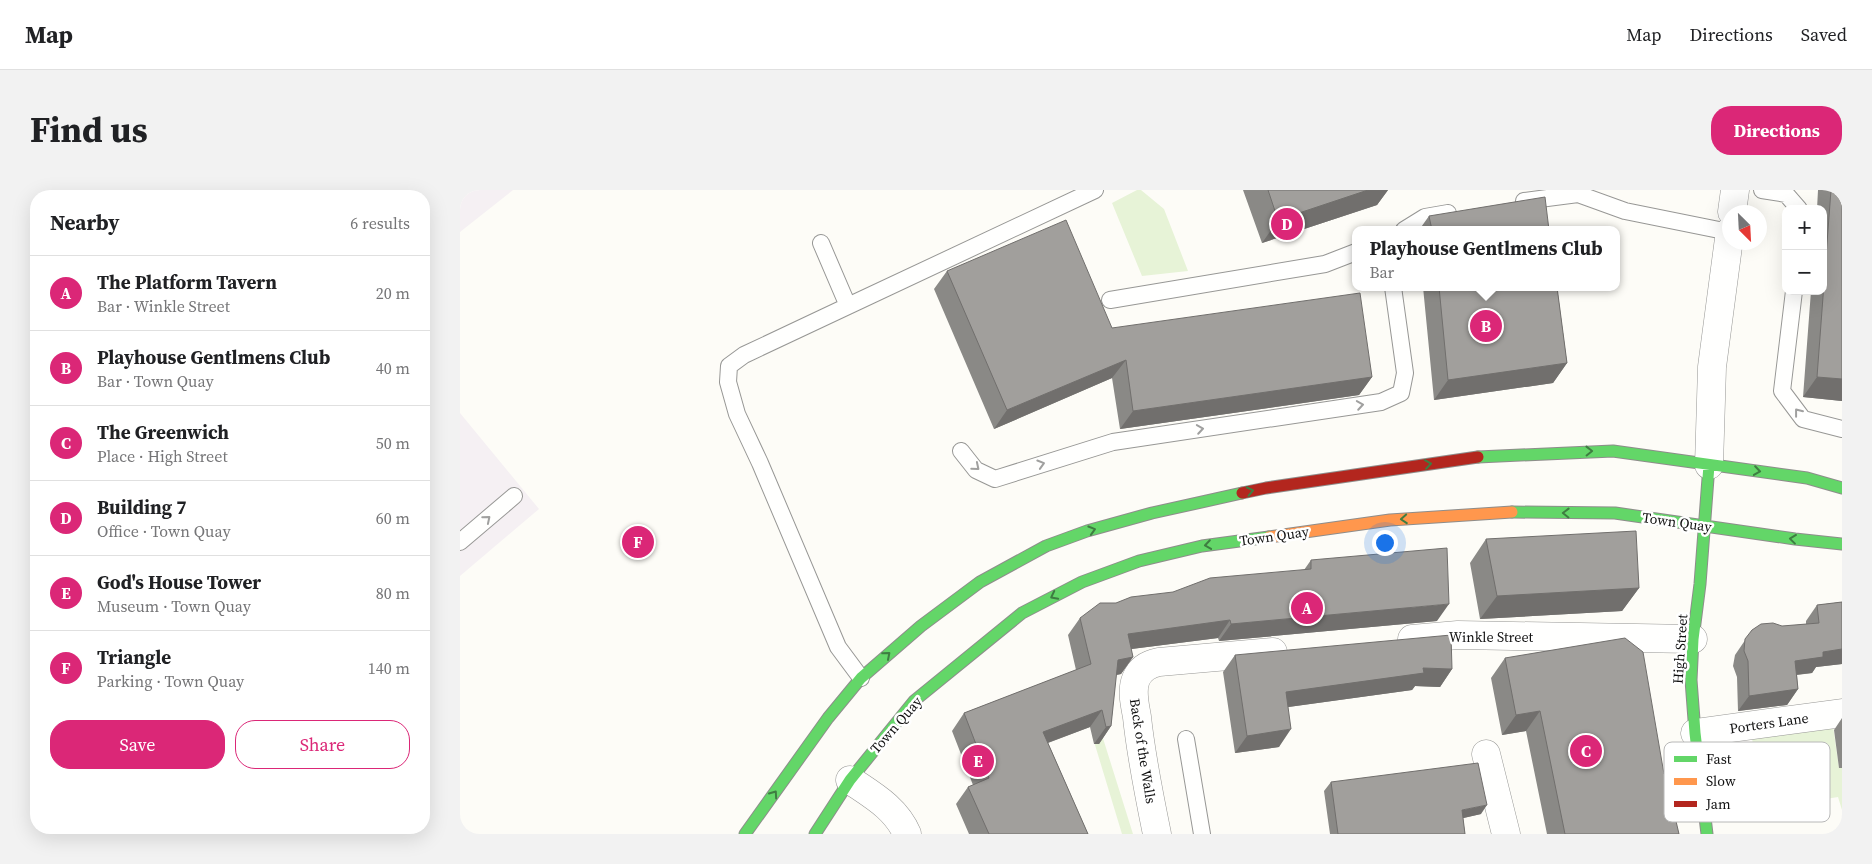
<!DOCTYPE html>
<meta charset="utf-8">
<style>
:root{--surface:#fff;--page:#f2f2f2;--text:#202124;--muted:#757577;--line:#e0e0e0;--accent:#db2777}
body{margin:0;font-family:"Source Serif 4",serif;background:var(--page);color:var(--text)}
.controls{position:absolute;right:15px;top:15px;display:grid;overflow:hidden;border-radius:10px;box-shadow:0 5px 20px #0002}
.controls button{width:45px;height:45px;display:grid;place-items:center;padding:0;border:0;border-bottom:1px solid var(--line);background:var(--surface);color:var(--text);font:25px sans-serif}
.compass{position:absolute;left:1262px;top:15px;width:45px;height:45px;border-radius:50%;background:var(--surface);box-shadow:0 5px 20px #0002;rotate:156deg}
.you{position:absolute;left:924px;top:352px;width:18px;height:18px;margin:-12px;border:4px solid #fff;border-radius:50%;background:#1a73e8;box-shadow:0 0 0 8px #1a73e833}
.badge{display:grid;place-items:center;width:32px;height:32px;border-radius:50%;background:var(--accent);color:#fff;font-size:16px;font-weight:700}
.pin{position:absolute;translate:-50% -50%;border:2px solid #fff;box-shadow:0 1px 5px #0006}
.popup{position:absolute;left:892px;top:36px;width:268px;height:65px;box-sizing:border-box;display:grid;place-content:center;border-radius:10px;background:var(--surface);filter:drop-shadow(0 1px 4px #0005);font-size:16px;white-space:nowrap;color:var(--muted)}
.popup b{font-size:19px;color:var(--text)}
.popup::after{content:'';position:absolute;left:50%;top:100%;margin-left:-10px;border:10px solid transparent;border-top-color:var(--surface)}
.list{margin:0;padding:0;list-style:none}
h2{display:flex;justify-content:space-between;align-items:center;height:65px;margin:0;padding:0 20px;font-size:21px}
h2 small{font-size:16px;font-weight:400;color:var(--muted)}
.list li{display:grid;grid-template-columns:32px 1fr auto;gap:15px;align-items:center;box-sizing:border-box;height:75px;padding:0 20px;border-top:1px solid var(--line)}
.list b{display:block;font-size:19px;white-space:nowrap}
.list p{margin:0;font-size:16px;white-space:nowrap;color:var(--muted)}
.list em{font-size:16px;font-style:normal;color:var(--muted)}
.actions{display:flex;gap:10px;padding:15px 20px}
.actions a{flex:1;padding:11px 0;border:1px solid var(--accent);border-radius:20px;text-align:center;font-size:18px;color:var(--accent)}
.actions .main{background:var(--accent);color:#fff}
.map{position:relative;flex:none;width:1382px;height:644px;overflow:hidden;border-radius:20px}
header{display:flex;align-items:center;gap:30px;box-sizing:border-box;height:70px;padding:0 25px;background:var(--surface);border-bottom:1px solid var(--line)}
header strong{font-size:24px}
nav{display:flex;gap:28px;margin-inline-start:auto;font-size:18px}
.intro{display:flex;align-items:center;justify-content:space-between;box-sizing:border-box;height:120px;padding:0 30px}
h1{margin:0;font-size:35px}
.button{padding:12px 22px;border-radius:20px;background:var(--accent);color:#fff;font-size:18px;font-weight:700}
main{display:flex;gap:30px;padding:0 30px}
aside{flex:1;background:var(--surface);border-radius:20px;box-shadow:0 5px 20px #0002}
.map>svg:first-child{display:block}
.industrial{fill:#f5f0f3}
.green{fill:#e7f3d7}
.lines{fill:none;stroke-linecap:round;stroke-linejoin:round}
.lane-casing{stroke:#979795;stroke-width:18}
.street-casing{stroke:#979795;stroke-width:29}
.fast-casing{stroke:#8e8d8b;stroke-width:13}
.slow-casing{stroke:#8e8d8b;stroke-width:13}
.jam-casing{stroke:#8e8d8b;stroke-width:13}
.lane{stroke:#fffffe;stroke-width:16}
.street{stroke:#fffffe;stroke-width:28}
.fast{stroke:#63d668;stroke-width:11}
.slow{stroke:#ff974d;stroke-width:11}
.jam{stroke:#b3261e;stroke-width:11}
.wall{fill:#8a8986}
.shaded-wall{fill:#716f6d}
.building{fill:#a19f9c;stroke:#716f6d}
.oneway{stroke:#a0a09f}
.oneway2{stroke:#3e7d41}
.labels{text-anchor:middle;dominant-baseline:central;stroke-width:5;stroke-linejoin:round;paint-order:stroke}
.street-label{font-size:14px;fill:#111;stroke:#fff}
.key{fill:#fff;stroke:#b8b8b8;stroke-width:1}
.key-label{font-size:14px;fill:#111}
</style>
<header>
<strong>Map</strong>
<nav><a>Map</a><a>Directions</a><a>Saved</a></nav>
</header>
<div class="intro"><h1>Find us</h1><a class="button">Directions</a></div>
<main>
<aside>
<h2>Nearby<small>6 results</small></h2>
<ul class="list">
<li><span class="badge">A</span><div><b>The Platform Tavern</b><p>Bar · Winkle Street</p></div><em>20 m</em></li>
<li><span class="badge">B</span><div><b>Playhouse Gentlmens Club</b><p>Bar · Town Quay</p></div><em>40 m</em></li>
<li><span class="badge">C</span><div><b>The Greenwich</b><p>Place · High Street</p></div><em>50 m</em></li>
<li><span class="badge">D</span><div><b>Building 7</b><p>Office · Town Quay</p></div><em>60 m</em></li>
<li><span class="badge">E</span><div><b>God's House Tower</b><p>Museum · Town Quay</p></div><em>80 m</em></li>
<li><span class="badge">F</span><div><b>Triangle</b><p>Parking · Town Quay</p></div><em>140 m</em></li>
</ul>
<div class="actions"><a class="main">Save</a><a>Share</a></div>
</aside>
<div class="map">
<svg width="1382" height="644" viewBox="0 0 1382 644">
<rect width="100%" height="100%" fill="#fdfcf7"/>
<path class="industrial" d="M 0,0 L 53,0 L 0,42 Z
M 0,223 L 79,319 L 0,386 Z"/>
<path class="green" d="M 677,0 L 681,0 L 704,19 L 728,81 L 682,86 L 652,13 Z
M 1373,536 L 1379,578 L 1382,578 L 1382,620 L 1378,607 L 1279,623 L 1270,578 L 1296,574 L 1292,548 Z
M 641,542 L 673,644 L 662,644 L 632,545 Z"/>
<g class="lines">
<defs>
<path id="lane" d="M 1302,0 L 1326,4 L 1339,19
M 1064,11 L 1118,4 L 1165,21 L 1269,42
M 944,40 L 965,27 L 988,23
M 361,53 L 388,116 L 284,165 L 269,176 L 268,192 L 277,224 L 300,273 L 378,457 L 401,488
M 1334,101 L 1322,201 L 1343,229 L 1382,239
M 650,110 L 865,74 L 896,62
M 388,116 L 635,0
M 501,261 L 516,280 L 535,289 L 653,252 L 921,212 L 941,203 L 945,183 L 933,97
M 0,352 L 54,306
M 726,549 L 742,644"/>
<path id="street" d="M 1272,22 L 1275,0
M 1249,275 L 1252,177 L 1270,41
M 952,449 L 998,445 L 1233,449
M 1235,543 L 1382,523
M 1026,564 L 1046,644
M 390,590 C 412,605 436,618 447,644
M 697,644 C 689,605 681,566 677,527 C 675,515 671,501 676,489 C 680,479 689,474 699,472 L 813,462"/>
<path id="fast" d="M 1018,267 L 1153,261 L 1347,288 L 1382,298
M 1052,322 L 1155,323 L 1335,349 L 1382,354
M 285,644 L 368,528 L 401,488 L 461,436 L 520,392 L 586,356 L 627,341 L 692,323 L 782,303
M 355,644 L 390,590 L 454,511 L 562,423 L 622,392 L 679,371 L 742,356 L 809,347
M 1247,644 L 1235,543 L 1231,490 L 1233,449 L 1240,394 L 1249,275"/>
<path id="slow" d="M 809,347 L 930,330 L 1052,322"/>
<path id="jam" d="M 782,303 L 806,298 L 1018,267"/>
</defs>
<use href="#lane" class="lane-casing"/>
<use href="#street" class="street-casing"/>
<use href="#fast" class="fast-casing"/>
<use href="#slow" class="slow-casing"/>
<use href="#jam" class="jam-casing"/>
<use href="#lane" class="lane"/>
<use href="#street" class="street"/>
<use href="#fast" class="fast"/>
<use href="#slow" class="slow"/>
<use href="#jam" class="jam"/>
</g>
<path class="wall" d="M 783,0 L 928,0 L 917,15 L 802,53 Z
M 1358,0 L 1382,0 L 1382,211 L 1343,207 L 1351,101 L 1363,101 L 1363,19 L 1357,19 Z
M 969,26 L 1089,40 L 959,40 Z
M 487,81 L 652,138 L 912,187 L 899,205 L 660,239 L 652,188 L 534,239 L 474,99 Z
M 963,97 L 1097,97 L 1107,173 L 1093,193 L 974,210 Z
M 1026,349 L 1179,398 L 1162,421 L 1020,429 L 1010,373 Z
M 851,370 L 977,431 L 759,451 L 758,448 L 671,459 L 673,467 L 661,484 L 656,485 L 651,536 L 639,554 L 634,554 L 630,537 L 588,553 L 628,644 L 509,644 L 496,614 L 508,597 L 513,595 L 492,541 L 504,523 L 616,480 L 608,445 L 620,428 L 656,413 L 844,380 Z
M 1382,412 L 1382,474 L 1356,477 L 1352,483 L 1337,485 L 1338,499 L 1327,515 L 1278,521 L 1277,487 L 1273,476 L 1275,465 L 1292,440 L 1346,434 L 1346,431 L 1357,415 Z
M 775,465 L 992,479 L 980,497 L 955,496 L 952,500 L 828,517 L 819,557 L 775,563 L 763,482 Z
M 1045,468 L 1204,584 L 1219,644 L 1087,644 L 1066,541 L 1042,545 L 1031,488 Z
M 1382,528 L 1382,578 L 1379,578 L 1374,540 Z
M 871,592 L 1021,624 L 1003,628 L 1005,644 L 870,644 L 864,601 Z"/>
<path class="shaded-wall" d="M 908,0 L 928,0 L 917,15 L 802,53 L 818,30 Z
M 666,170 L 652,188 L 534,239 L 547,220 Z
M 1107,173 L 1093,193 L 974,210 L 988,190 Z
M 912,187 L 899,205 L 660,239 L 673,221 Z
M 1357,187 L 1382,189 L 1382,211 L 1343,207 Z
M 1179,398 L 1162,421 L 1020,429 L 1037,406 Z
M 989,414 L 977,431 L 759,451 L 771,434 Z
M 770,430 L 758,448 L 656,461 L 668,444 Z
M 1382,459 L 1382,474 L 1356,477 L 1352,483 L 1324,486 L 1335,471 L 1363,462 Z
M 673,467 L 661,484 L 646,487 L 658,470 Z
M 963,478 L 992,479 L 980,497 L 955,496 L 952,500 L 814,519 L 826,502 Z
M 1338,499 L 1327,515 L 1278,521 L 1289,506 Z
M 642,520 L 630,537 L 571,559 L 583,542 Z
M 1080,521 L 1066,541 L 1042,545 L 1056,525 Z
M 651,536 L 639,554 L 634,554 L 646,537 Z
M 831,539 L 819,557 L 775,563 L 787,546 Z
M 1027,615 L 1021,624 L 995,630 L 1002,620 Z"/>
<path class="building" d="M 808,0 L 908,0 L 818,30 Z
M 1371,0 L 1382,0 L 1382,189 L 1357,187 Z
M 1085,7 L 1089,40 L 972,40 L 969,26 Z
M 606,30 L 652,138 L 900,103 L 912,187 L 673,221 L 666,170 L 547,220 L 487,81 Z
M 979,97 L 1097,97 L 1107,173 L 988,190 Z
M 1176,341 L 1179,398 L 1037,406 L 1026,349 Z
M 987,358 L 989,414 L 771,434 L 770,430 L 668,444 L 673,467 L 658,470 L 651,536 L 646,537 L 642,520 L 583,542 L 628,644 L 529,644 L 508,597 L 529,588 L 504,523 L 631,474 L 620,428 L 640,413 L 656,413 L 671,407 L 713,402 L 750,388 L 851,379 L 851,370 Z
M 1382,412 L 1382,459 L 1363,462 L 1363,467 L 1335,471 L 1338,499 L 1289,506 L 1288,471 L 1284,461 L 1285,449 L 1292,440 L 1301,434 L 1313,433 L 1322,436 L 1359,433 L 1357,415 Z
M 991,445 L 992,479 L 963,478 L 964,483 L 826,502 L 831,539 L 787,546 L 775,465 Z
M 1165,448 L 1183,462 L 1204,584 L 1205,584 L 1219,644 L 1105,644 L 1080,521 L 1056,525 L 1045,468 Z
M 1018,573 L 1027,615 L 1002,620 L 1005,644 L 878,644 L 871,592 Z"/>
<defs><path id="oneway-chevron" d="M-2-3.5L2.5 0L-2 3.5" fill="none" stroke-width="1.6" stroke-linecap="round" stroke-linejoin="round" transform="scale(1.25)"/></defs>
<g class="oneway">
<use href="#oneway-chevron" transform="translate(900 215) rotate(-9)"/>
<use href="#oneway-chevron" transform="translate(1338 222) rotate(-128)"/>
<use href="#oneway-chevron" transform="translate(740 239) rotate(-9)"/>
<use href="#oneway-chevron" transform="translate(581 274) rotate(-17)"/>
<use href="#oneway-chevron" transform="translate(516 277) rotate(40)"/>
<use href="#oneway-chevron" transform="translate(27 329) rotate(-40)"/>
</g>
<g class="oneway2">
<use href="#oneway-chevron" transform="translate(1129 261) rotate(-1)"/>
<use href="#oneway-chevron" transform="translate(968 274) rotate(-8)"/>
<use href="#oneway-chevron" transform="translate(1297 281) rotate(8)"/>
<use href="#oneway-chevron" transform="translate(790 301) rotate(-12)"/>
<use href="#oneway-chevron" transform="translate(1106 323) rotate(-179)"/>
<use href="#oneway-chevron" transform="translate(944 329) rotate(176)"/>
<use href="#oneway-chevron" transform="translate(632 340) rotate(-17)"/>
<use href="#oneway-chevron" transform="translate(1333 349) rotate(-173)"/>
<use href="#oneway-chevron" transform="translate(748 355) rotate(172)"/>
<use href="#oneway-chevron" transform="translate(594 406) rotate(153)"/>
<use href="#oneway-chevron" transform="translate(427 465) rotate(-41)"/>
<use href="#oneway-chevron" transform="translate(314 604) rotate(-55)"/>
</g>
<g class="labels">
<g class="street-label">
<text transform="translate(1217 332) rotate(8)">Town Quay</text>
<text transform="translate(814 346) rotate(-8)">Town Quay</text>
<text x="1031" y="447">Winkle Street</text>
<text transform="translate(1220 459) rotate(-86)">High Street</text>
<text transform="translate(1309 533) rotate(-8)">Porters Lane</text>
<text transform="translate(436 535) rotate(-49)">Town Quay</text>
<text transform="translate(683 561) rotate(81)">Back of the Walls</text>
</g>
</g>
<rect x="1204" y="552" width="166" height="80" rx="8" class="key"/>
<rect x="1214" y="566" width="23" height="6" fill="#63d668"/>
<rect x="1214" y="588" width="23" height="7" fill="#ff974d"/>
<rect x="1214" y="611" width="23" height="6" fill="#b3261e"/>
<g class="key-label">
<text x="1246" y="574">Fast</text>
<text x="1246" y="596">Slow</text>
<text x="1246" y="619">Jam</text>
</g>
</svg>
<div class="controls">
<button>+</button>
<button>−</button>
</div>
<svg class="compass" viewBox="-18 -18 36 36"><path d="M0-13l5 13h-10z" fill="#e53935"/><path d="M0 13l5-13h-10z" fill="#757577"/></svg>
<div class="you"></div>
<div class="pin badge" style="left:847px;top:418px">A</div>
<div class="pin badge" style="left:1026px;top:136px">B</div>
<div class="popup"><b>Playhouse Gentlmens Club</b>Bar</div>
<div class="pin badge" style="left:1126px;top:561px">C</div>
<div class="pin badge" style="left:827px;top:34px">D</div>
<div class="pin badge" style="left:518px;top:571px">E</div>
<div class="pin badge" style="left:178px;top:352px">F</div>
</div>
</main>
